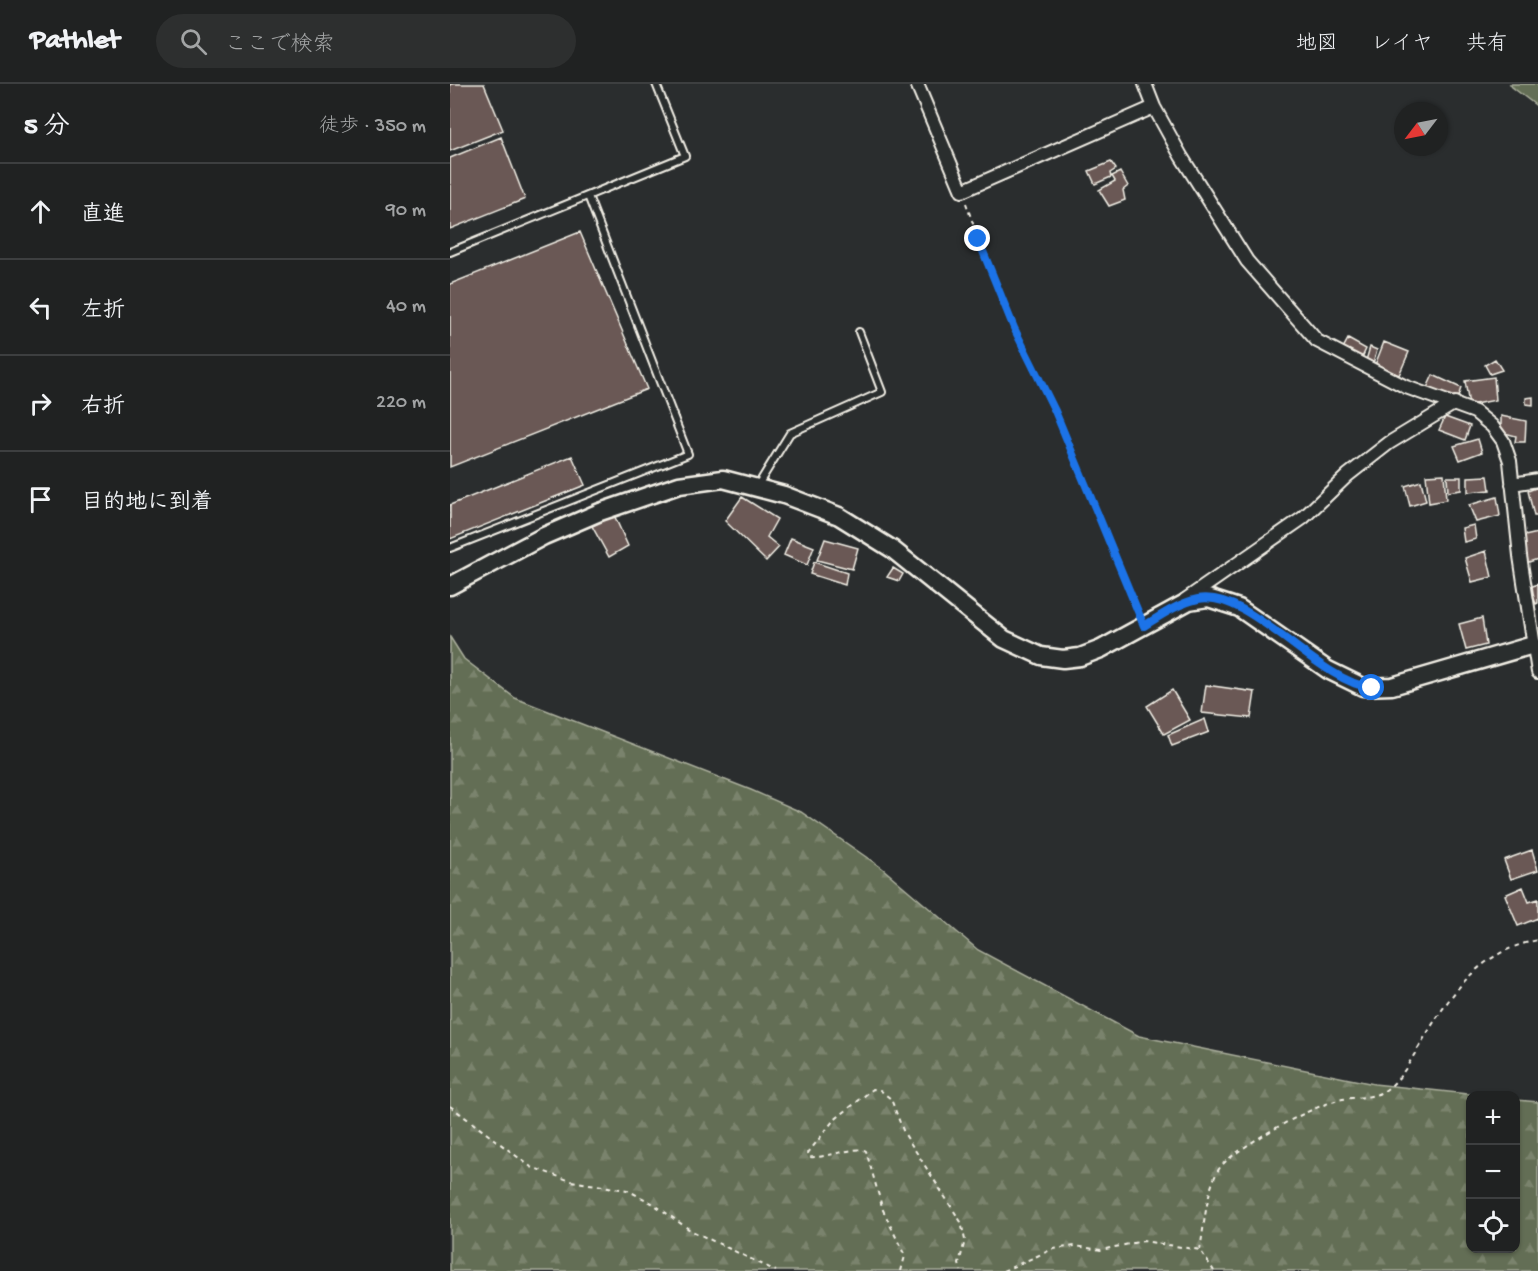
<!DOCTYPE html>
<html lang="ja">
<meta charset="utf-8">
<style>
:root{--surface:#202222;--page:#2d2f2f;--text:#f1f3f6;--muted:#a2a4a5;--line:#3d3f40}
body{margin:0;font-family:"Gochi Hand","Klee One",sans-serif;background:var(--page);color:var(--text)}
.controls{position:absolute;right:18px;bottom:18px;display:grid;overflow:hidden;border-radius:12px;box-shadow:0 2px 4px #0004}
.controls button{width:54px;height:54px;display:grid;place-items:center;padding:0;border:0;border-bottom:2px solid var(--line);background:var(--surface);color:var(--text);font:30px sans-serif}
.compass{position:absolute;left:944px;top:18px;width:54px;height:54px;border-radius:50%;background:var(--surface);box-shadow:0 2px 4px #0004;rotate:238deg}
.stop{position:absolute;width:18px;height:18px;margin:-14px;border:4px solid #1a73e8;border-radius:50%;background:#fff}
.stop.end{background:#1a73e8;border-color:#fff;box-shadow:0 2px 6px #0008}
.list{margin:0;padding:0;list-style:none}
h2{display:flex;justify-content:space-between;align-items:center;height:78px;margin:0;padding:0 24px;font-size:26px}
h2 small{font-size:20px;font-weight:400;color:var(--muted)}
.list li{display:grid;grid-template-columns:39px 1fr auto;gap:18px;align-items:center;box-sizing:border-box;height:96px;padding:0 24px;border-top:2px solid var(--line)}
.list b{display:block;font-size:22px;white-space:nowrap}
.list em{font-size:20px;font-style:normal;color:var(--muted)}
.icon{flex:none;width:33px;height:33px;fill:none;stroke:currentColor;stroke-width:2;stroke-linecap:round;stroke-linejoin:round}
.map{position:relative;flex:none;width:1088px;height:1187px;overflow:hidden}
header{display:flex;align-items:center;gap:36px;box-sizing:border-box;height:84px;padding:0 30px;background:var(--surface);border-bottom:2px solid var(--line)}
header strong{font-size:28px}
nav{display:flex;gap:33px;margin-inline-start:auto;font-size:21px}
.search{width:420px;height:54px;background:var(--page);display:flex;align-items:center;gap:15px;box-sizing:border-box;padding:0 21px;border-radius:33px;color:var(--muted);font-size:22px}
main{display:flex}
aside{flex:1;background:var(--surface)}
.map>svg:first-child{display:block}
.forest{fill:url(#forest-firs);stroke:#acb09e;stroke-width:1.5}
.building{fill:#6b5955;stroke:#f4f1e8;stroke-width:1.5}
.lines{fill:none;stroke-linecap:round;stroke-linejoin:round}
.lane-casing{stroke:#f4f1e8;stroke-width:10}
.street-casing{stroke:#f4f1e8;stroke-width:16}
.secondary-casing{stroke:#f4f1e8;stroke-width:21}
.path{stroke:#f4f1e8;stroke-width:2;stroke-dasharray:4.5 4.5;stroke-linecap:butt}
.lane{stroke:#2a2d2e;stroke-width:6}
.street{stroke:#2a2d2e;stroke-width:12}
.secondary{stroke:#2a2d2e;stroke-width:16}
.route{stroke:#1a73e8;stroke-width:8}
</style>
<header>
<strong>Pathlet</strong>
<div class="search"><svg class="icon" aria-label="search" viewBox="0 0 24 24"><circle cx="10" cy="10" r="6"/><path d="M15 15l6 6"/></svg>ここで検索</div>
<nav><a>地図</a><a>レイヤ</a><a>共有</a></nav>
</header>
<main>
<aside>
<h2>5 分<small>徒歩 · 350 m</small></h2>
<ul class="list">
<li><svg class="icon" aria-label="ahead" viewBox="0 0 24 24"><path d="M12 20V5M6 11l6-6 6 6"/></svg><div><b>直進</b></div><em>90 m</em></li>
<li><svg class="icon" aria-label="left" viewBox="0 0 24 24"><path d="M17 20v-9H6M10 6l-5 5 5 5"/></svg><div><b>左折</b></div><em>40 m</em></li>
<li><svg class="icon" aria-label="right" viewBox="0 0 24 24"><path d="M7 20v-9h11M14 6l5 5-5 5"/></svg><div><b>右折</b></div><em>220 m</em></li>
<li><svg class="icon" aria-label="arrive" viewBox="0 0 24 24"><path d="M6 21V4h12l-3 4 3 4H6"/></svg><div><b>目的地に到着</b></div></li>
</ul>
</aside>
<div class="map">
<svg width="1088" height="1187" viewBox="0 0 1088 1187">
<defs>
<pattern id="forest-firs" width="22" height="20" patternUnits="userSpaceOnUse" patternTransform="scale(1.5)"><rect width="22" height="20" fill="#636e54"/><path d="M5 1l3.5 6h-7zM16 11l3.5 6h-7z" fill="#7a836d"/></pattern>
</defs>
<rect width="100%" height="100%" fill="#2a2d2e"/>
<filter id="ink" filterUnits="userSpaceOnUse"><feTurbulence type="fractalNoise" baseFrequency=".0167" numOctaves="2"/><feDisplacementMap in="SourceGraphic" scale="12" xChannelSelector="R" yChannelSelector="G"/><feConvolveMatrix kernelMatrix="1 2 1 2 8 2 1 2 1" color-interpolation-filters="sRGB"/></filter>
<g filter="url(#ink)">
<path class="forest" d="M 1060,0 L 1088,0 L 1088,23 L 1062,3 Z
M 0,553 L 14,575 L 65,614 L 301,706 L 351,728 L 432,784 L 528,866 L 689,952 L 924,1000 L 1027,1011 L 1020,1012 L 1020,1164 L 1066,1164 L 1066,1016 L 1088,1018 L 1088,1187 L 0,1187 Z"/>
<path class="building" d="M 0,0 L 34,0 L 53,46 L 0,67 Z
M 51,53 L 75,115 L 0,145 L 0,74 Z
M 661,78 L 666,85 L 660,89 L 661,93 L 645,100 L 639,87 Z
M 670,88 L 678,102 L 673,106 L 675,116 L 659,122 L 649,106 L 665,97 L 662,92 Z
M 130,148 L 197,305 L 0,383 L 0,200 Z
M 898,255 L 916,265 L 910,278 L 891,268 Z
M 934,258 L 959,268 L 949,291 L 925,281 Z
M 920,263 L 927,266 L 922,283 L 915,280 Z
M 1045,275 L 1052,286 L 1040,290 L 1035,281 Z
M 983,291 L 1011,304 L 1007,316 L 977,304 Z
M 1044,293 L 1046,316 L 1019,321 L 1015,297 Z
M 1083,313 L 1083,321 L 1076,320 L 1076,314 Z
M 1051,332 L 1076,337 L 1075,358 L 1065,358 L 1066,352 L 1051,348 Z
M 995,333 L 1020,342 L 1015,356 L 989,346 Z
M 1028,355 L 1032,368 L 1010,376 L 1004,362 Z
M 122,372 L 135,401 L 0,455 L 0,421 Z
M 994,390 L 996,416 L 979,419 L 976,391 Z
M 1038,392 L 1040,406 L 1018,408 L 1018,393 Z
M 997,393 L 1011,393 L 1011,406 L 998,408 Z
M 971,397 L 976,417 L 960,422 L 955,402 Z
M 1088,403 L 1088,432 L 1084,432 L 1078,407 Z
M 292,413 L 327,435 L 317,453 L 329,463 L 316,477 L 275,437 Z
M 1047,413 L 1050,432 L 1026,438 L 1019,421 Z
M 164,431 L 178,462 L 159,473 L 142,442 Z
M 1024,441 L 1026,455 L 1014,458 L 1012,444 Z
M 1088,449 L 1088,475 L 1076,479 L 1070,453 Z
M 341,454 L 364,463 L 357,481 L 334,471 Z
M 375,455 L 408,464 L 402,485 L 367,476 Z
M 1036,467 L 1042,493 L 1022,498 L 1015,474 Z
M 364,478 L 397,489 L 395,501 L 360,490 Z
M 443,484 L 453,490 L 449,497 L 437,493 Z
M 1088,500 L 1088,519 L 1086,520 L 1080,503 Z
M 1032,534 L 1036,561 L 1016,566 L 1009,540 Z
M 756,601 L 805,608 L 801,634 L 752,629 Z
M 722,606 L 740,636 L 714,650 L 697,622 Z
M 755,635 L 759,648 L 722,662 L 718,651 Z
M 1082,766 L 1088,786 L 1061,795 L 1054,776 Z
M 1073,803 L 1079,818 L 1088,815 L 1088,834 L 1068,842 L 1055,811 Z"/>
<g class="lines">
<defs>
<path id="lane" d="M 0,168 L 235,72 L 206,0
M 308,401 L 340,349 L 432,308 L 409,248
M 0,464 L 238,370 L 138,112"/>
<path id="street" d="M 467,0 L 512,107 L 704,23
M 695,0 L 704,23 L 731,72 L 797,177 L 867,257 L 956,303 L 1025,328 L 1042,342 L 1053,357 L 1060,377 L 1070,472 L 1088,588
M 1062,400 L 1088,396
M 735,516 L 853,434 L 898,391 L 939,359 L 1005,319"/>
<path id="secondary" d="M 0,502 L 94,452 L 150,428 L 229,401 L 273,395 L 334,411 L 389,432 L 442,465 L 554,555 L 591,572 L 613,575 L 630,573 L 651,565 L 739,517 L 758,514 L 789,524 L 878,586 L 913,603 L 942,602 L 1083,561"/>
</defs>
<use href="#lane" class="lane-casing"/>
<use href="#street" class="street-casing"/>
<use href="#secondary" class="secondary-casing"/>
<path class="path" d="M 516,119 L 535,175 L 564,244 L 605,327 L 687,528
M 0,1022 L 81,1083 L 121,1097 L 177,1106 L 202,1119 L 240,1146 L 326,1187
M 750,1166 C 754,1144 757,1094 774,1079 C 797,1058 855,1026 885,1017 C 903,1011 921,1017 937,1005 C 952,994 960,977 970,961 C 1000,911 1027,868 1088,856
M 451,1187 L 455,1172 L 433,1126 L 416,1067 C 408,1061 374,1075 359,1073 L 358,1069 L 383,1037 L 423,1005 L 430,1006 L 441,1015 L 454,1049 L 511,1138 L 515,1156 L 509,1180 L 511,1187
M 553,1187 L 603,1165 L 625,1162 L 651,1166 L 693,1157 L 750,1166 L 764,1187"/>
<use href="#lane" class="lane"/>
<use href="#street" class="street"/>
<use href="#secondary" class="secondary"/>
</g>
</g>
<g class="lines" filter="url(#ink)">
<path class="route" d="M 528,155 L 564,244 L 605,327 L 694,542 C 710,532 729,519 748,515 C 800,505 866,597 922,604"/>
</g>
</svg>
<div class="controls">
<button>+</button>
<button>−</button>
<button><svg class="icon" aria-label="locate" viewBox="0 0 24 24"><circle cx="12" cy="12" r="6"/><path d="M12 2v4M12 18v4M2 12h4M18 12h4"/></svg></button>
</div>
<svg class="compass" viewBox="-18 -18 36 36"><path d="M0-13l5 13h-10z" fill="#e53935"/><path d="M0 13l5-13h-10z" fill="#a2a4a5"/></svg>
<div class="stop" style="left:922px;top:604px"></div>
<div class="stop end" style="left:528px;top:155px"></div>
</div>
</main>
